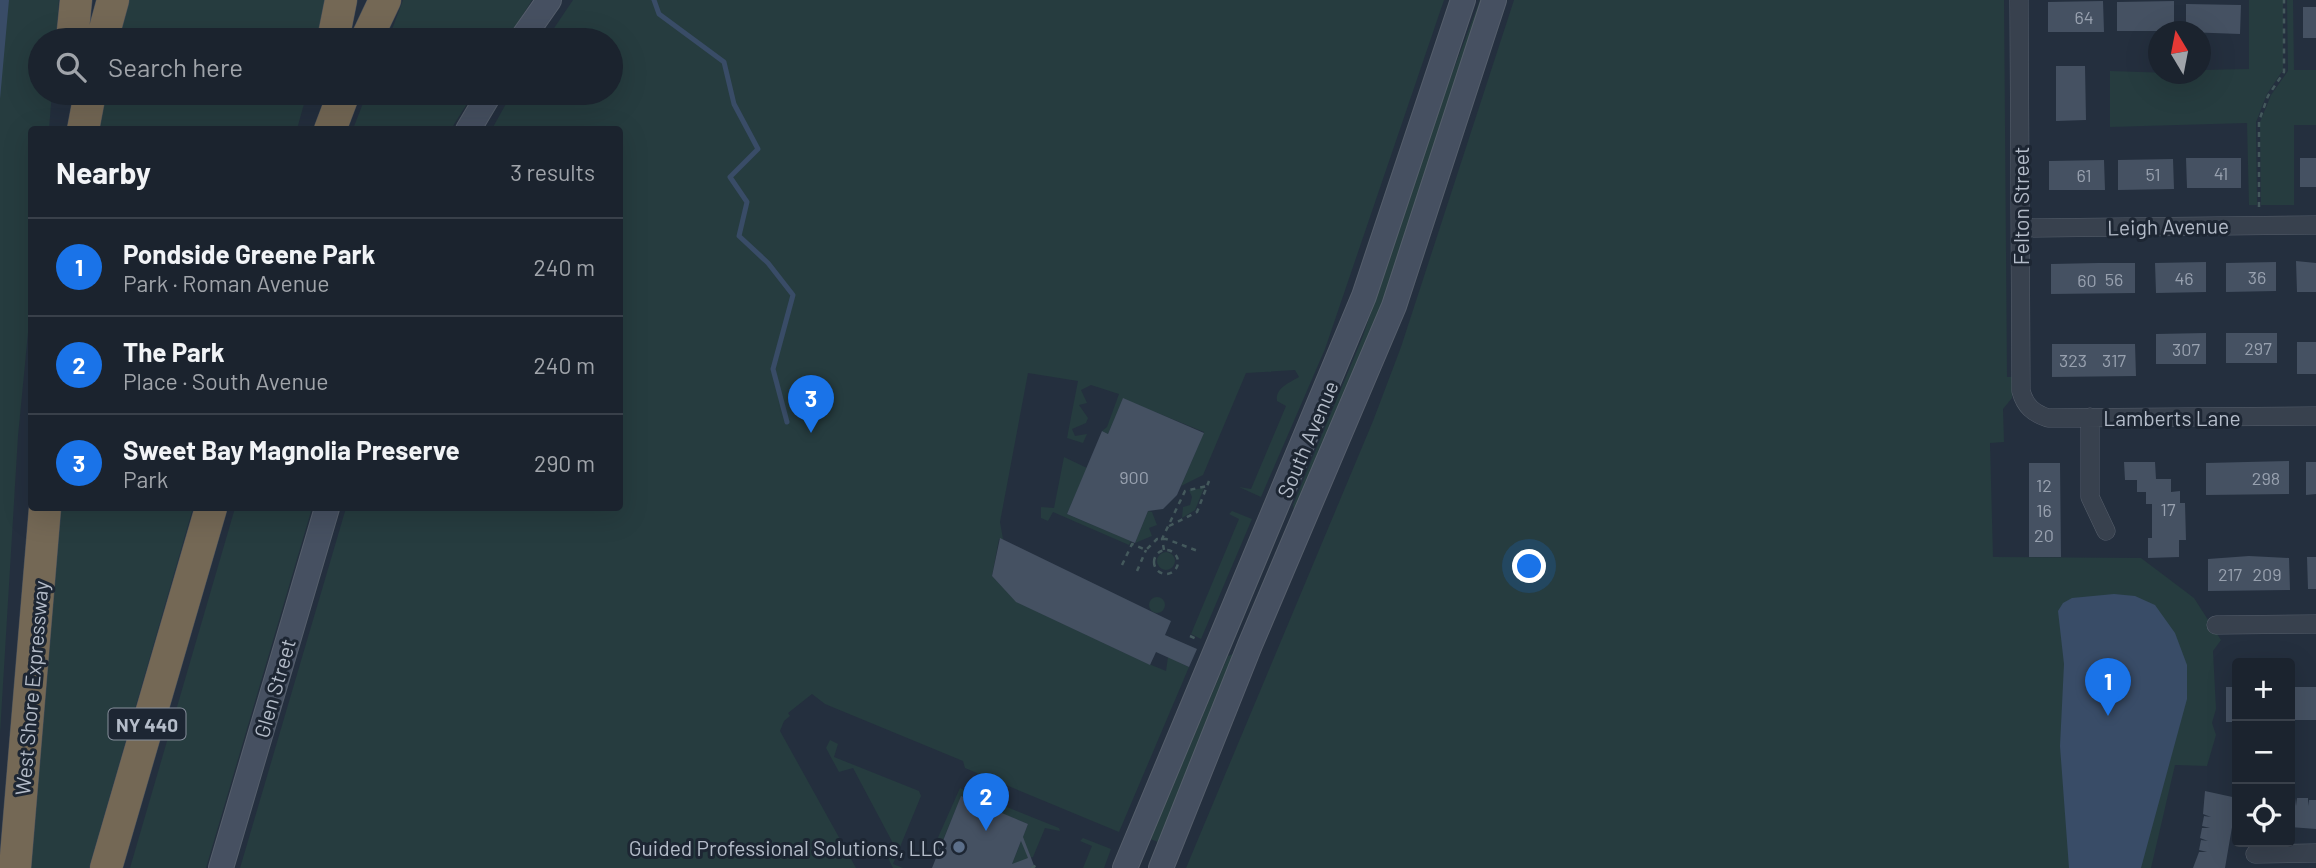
<!DOCTYPE html>
<meta charset="utf-8">
<style>
:root{--surface:#1b232e;--page:#282f3a;--text:#f1f3f6;--muted:#a0a4aa;--line:#39404a;--accent:#1a73e8}
body{margin:0;font-family:Barlow,sans-serif;background:var(--page);color:var(--text)}
.controls{position:absolute;right:21px;bottom:21px;display:grid;overflow:hidden;border-radius:7px;box-shadow:0 7px 28px #0002}
.controls button{width:63px;height:63px;display:grid;place-items:center;padding:0;border:0;border-bottom:2px solid var(--line);background:var(--surface);color:var(--text);font:35px sans-serif}
.compass{position:absolute;left:2148px;top:21px;width:63px;height:63px;border-radius:50%;background:var(--surface);box-shadow:0 7px 28px #0002;rotate:350deg}
.you{position:absolute;left:1530px;top:567px;width:24px;height:24px;margin:-18px;border:5px solid #fff;border-radius:50%;background:#1a73e8;box-shadow:0 0 0 10px #1a73e833}
.badge{display:grid;place-items:center;width:46px;height:46px;border-radius:50%;background:var(--accent);color:#fff;font-size:23px;font-weight:700}
.pin{position:absolute;translate:-50% -58px;filter:drop-shadow(0 2px 4px #0008)}
.pin::after{content:'';position:absolute;top:37px;width:24px;height:21px;background:inherit;clip-path:polygon(0 0,100% 0,50% 100%)}
.list{margin:0;padding:0;list-style:none}
h2{display:flex;justify-content:space-between;align-items:center;height:91px;margin:0;padding:0 28px;font-size:30px}
h2 small{font-size:23px;font-weight:400;color:var(--muted)}
.list li{display:grid;grid-template-columns:46px 1fr auto;gap:21px;align-items:center;box-sizing:border-box;height:98px;padding:0 28px;border-top:2px solid var(--line)}
.list b{display:block;font-size:26px;white-space:nowrap}
.list p{margin:0;font-size:23px;white-space:nowrap;color:var(--muted)}
.list em{font-size:23px;font-style:normal;color:var(--muted)}
.icon{flex:none;width:38px;height:38px;fill:none;stroke:currentColor;stroke-width:2;stroke-linecap:round;stroke-linejoin:round}
.map{position:relative;flex:none;width:2316px;height:868px;overflow:hidden}
.search{position:absolute;background:var(--surface);box-shadow:0 7px 28px #0002;left:28px;top:28px;width:595px;height:77px;display:flex;align-items:center;gap:18px;box-sizing:border-box;padding:0 24px;border-radius:38px;color:var(--muted);font-size:26px}
.panel{position:absolute;background:var(--surface);box-shadow:0 7px 28px #0002;left:28px;top:126px;width:595px;height:385px;border-radius:7px}
.map>svg:first-child{display:block}
.green{fill:#263c3f}
.water{fill:#394c67}
.lines{fill:none;stroke-linecap:round;stroke-linejoin:round}
.stream{stroke:#394c67;stroke-width:5}
.building{fill:#455162;fill-rule:evenodd}
.street-casing{stroke:#565f6c;stroke-width:19}
.secondary-casing{stroke:#565f6c;stroke-width:26}
.highway-casing{stroke:#434c59;stroke-width:33}
.path{stroke:#44595c;stroke-width:2.5;stroke-dasharray:5 5;stroke-linecap:butt}
.street{stroke:#38414e;stroke-width:18}
.secondary{stroke:#465061;stroke-width:24}
.highway{stroke:#746855;stroke-width:32}
.service-dot{fill:#5c6f8a;stroke:#1d2633;stroke-width:2.5}
.labels{text-anchor:middle;dominant-baseline:central;stroke-width:6;stroke-linejoin:round;paint-order:stroke}
.number-label{font-size:18px;fill:#98a1af}
.shield{fill:#1d2633;stroke:#878f9c;stroke-width:2}
.shield-label{font-size:19px;font-weight:bold;fill:#b4bcc9}
.street-label{font-size:21px;fill:#b4bcc9;stroke:#1d2633}
.poi-label{font-size:21px;fill:#b4bcc9;stroke:#1d2633;text-anchor:end}
</style>
<div class="map">
<svg width="2316" height="868" viewBox="0 0 2316 868">
<rect width="100%" height="100%" fill="#242f3e"/>
<path class="green" d="M 0,0 L 59,0 L 56,40 L 40,40 L 40,93 L 52,93 L 49,129 L 32,130 L 31,302 L 18,436 L 0,734 Z
M 127,0 L 331,0 L 321,40 L 117,40 Z
M 403,0 L 532,0 L 507,40 L 388,40 Z
M 573,0 L 1444,0 L 1325,349 L 1261,497 L 1239,487 L 1251,489 L 1286,406 L 1277,401 C 1275,388 1289,383 1299,377 L 1295,370 L 1246,373 L 1203,475 L 1181,486 L 1204,432 L 1123,399 L 1108,434 L 1102,431 L 1107,427 L 1119,394 L 1091,385 L 1081,390 L 1087,403 L 1079,405 L 1088,418 L 1086,423 L 1072,429 L 1075,436 L 1087,434 L 1083,443 L 1067,438 L 1078,381 L 1028,373 L 1000,522 L 1003,539 L 999,539 L 992,576 L 1017,602 L 1144,662 L 1166,671 L 1168,657 L 1189,667 L 1119,832 L 965,768 L 963,761 L 825,704 L 812,694 L 788,713 L 790,716 L 784,721 L 780,731 L 856,868 L 240,868 L 346,508 L 620,508 L 620,130 L 492,129 L 512,93 L 611,93 L 611,40 L 546,40 Z
M 1480,0 L 1486,0 L 1372,342 L 1294,510 L 1293,505 L 1363,336 L 1442,100 Z
M 1514,0 L 2004,0 L 2007,377 L 2012,377 L 2012,398 L 2003,409 L 2004,442 L 1990,443 L 1993,557 L 2141,558 L 2194,598 L 2221,640 L 2213,651 L 2216,709 L 2212,723 L 2216,735 L 2207,766 L 2175,765 L 2151,868 L 1186,868 L 1373,421 L 1401,347 Z
M 2249,0 L 2283,0 L 2283,70 L 2267,94 L 2256,122 L 2257,205 L 2249,205 L 2247,123 L 2110,127 L 2110,71 L 2200,74 L 2201,70 L 2249,69 Z
M 2287,0 L 2293,0 L 2294,70 L 2316,70 L 2316,125 L 2294,125 L 2294,205 L 2261,205 L 2260,122 L 2271,95 L 2288,71 Z
M 103,93 L 307,93 L 297,129 L 95,130 Z
M 367,93 L 474,93 L 451,129 L 353,129 Z
M 1064,457 L 1087,468 L 1067,514 L 1131,541 L 1129,545 L 1053,512 L 1048,521 L 1041,518 L 1041,507 L 1054,508 Z
M 1204,488 L 1195,510 L 1182,518 L 1183,507 L 1190,505 L 1192,497 L 1189,490 Z
M 57,508 L 193,508 L 89,868 L 24,868 Z
M 235,508 L 312,508 L 206,868 L 130,868 Z
M 1148,511 L 1152,512 L 1157,525 L 1149,528 L 1152,536 L 1135,543 Z
M 1232,511 L 1252,519 L 1201,639 L 1191,634 L 1239,519 L 1229,514 Z
M1157 561a9 9 0 1 1 18 0a9 9 0 1 1-18 0Z
M1149 605a8 8 0 1 1 16 0a8 8 0 1 1-16 0Z
M 1233,654 C 1214,717 1194,786 1158,842 L 1150,839 L 1228,656 Z
M 830,740 L 838,744 L 834,757 L 919,791 L 921,796 L 893,864 L 903,868 L 893,868 L 886,854 L 895,847 L 853,768 L 839,772 L 826,748 Z
M 960,788 L 1059,828 L 1060,831 L 1045,828 L 1033,857 L 1011,866 L 1028,824 L 961,797 L 941,845 L 936,842 Z
M 1083,838 L 1111,849 L 1104,868 L 1083,868 L 1092,846 L 1080,841 Z"/>
<path class="water" d="M 0,0 L 9,0 L 0,99 Z
M 2114,594 L 2135,596 L 2155,605 L 2175,633 L 2187,665 L 2187,699 L 2141,868 L 2069,868 L 2060,746 L 2064,664 L 2058,611 L 2063,603 L 2072,598 Z"/>
<g class="lines">
<path class="stream" d="M 654,0 L 659,14 L 724,62 L 734,104 L 758,149 L 730,177 L 747,202 L 739,236 L 768,263 L 793,295 L 773,369 L 787,422"/>
</g>
<path class="building" d="M 2103,1 L 2104,32 L 2048,32 L 2048,2 Z
M 2174,1 L 2174,31 L 2117,31 L 2117,2 Z
M 2186,4 L 2241,5 L 2240,34 L 2186,32 Z
M 2303,7 L 2316,7 L 2316,38 L 2303,38 Z
M 2056,66 L 2085,66 L 2086,120 L 2056,121 Z
M 2186,158 L 2241,158 L 2241,188 L 2187,188 Z
M 2300,158 L 2316,158 L 2316,187 L 2300,187 Z
M 2173,159 L 2174,189 L 2118,190 L 2118,160 Z
M 2104,160 L 2105,190 L 2049,190 L 2049,161 Z
M 2296,261 L 2316,263 L 2316,292 L 2297,292 Z
M 2206,262 L 2206,292 L 2156,293 L 2155,263 Z
M 2276,262 L 2276,291 L 2226,292 L 2226,263 Z
M 2098,263 L 2135,263 L 2135,293 L 2051,294 L 2051,264 Z
M 2206,333 L 2206,364 L 2156,364 L 2156,334 Z
M 2226,333 L 2277,333 L 2277,363 L 2226,363 Z
M 2297,342 L 2316,342 L 2316,374 L 2297,374 Z
M 2052,344 L 2135,344 L 2136,376 L 2052,377 Z
M 1123,398 L 1204,433 L 1177,495 L 1163,509 L 1148,511 L 1135,543 L 1067,514 L 1102,431 L 1108,434 Z
M 2289,461 L 2289,494 L 2206,495 L 2206,463 Z
M 2124,462 L 2155,462 L 2156,479 L 2171,479 L 2171,492 L 2180,491 L 2180,503 L 2185,503 L 2186,540 L 2179,540 L 2179,557 L 2148,558 L 2148,538 L 2152,538 L 2152,504 L 2146,504 L 2146,492 L 2137,492 L 2137,480 L 2125,480 Z
M 2306,462 L 2316,462 L 2316,494 L 2306,495 Z
M 2029,463 L 2060,463 L 2061,557 L 2029,557 Z
M 1000,538 L 1171,621 L 1165,635 L 1197,649 L 1189,667 L 1156,652 L 1150,665 L 1016,602 L 992,576 Z
M 2249,556 L 2289,558 L 2290,590 L 2208,591 L 2208,559 Z
M 2307,557 L 2316,557 L 2316,589 L 2308,589 Z
M 2226,687 L 2237,687 L 2237,722 L 2226,722 Z
M 2290,687 L 2316,687 L 2316,720 L 2290,720 Z
M 2205,791 L 2237,798 L 2225,868 L 2193,868 L 2199,852 L 2207,852 L 2199,850 L 2201,840 L 2208,841 L 2200,838 L 2202,828 L 2210,828 L 2202,826 L 2204,816 L 2211,817 L 2203,814 Z
M 961,796 L 1028,824 L 1023,837 L 1035,868 L 932,868 ZM 1021,841 L 1028,858 L 1012,864 Z
M 2290,798 L 2295,798 L 2296,806 L 2297,798 L 2308,798 L 2308,806 L 2309,800 L 2316,800 L 2316,829 L 2290,827 Z"/>
<g class="lines">
<defs>
<path id="street" d="M 2019,0 L 2021,391 C 2025,406 2033,413 2048,418 L 2316,416
M 2021,228 L 2316,225
M 2090,417 L 2090,497 L 2106,531
M 2216,625 L 2316,624
M 2255,854 L 2316,853"/>
<path id="secondary" d="M 521,40 L 549,0
M 468,130 L 490,93
M 221,868 L 327,508
M 1125,868 L 1364,296 L 1463,0
M 1161,868 L 1250,645 L 1394,306 L 1494,0"/>
<path id="highway" d="M 72,40 L 76,0
M 102,40 L 113,0
M 333,40 L 341,0
M 366,40 L 385,0
M 83,130 L 90,93
M 330,130 L 344,93
M 15,868 L 45,508
M 106,868 L 211,508"/>
</defs>
<use href="#street" class="street-casing"/>
<use href="#secondary" class="secondary-casing"/>
<use href="#highway" class="highway-casing"/>
<path class="path" d="M 2259,207 L 2259,121 L 2268,96 L 2284,72 L 2284,0
M 1169,526 L 1197,512 L 1209,481
M 1164,550 L 1162,539 L 1185,491 L 1207,486
M1154 562a12 12 0 1 1 24 0a12 12 0 1 1-24 0Z
M 1122,565 L 1132,544 L 1146,550 L 1157,539 L 1166,539 L 1198,551
M 1137,571 L 1146,550
M 1190,636 L 1199,640
M 934,847 L 939,849
M 1031,868 L 1037,865"/>
<use href="#street" class="street"/>
<use href="#secondary" class="secondary"/>
<use href="#highway" class="highway"/>
</g>
<circle class="service-dot" cx="959" cy="847" r="7"/>
<g class="labels">
<g class="number-label">
<text x="2084" y="17">64</text>
<text x="2221" y="173">41</text>
<text x="2153" y="174">51</text>
<text x="2084" y="175">61</text>
<text x="2257" y="277">36</text>
<text x="2184" y="278">46</text>
<text x="2114" y="279">56</text>
<text x="2087" y="280">60</text>
<text x="2258" y="348">297</text>
<text x="2186" y="349">307</text>
<text x="2073" y="360">323</text>
<text x="2114" y="360">317</text>
<text x="1134" y="477">900</text>
<text x="2266" y="478">298</text>
<text x="2044" y="485">12</text>
<text x="2168" y="509">17</text>
<text x="2044" y="510">16</text>
<text x="2044" y="535">20</text>
<text x="2230" y="574">217</text>
<text x="2267" y="574">209</text>
</g>
<rect class="shield" x="108.5" y="708.5" width="77" height="31" rx="5"/>
<g class="shield-label">
<text x="147" y="724">NY 440</text>
</g>
<g class="street-label">
<text transform="translate(2020 206) rotate(-90)">Felton Street</text>
<text transform="translate(2168 226) rotate(-1)">Leigh Avenue</text>
<text x="2172" y="417">Lamberts Lane</text>
<text transform="translate(1307 439) rotate(-67)">South Avenue</text>
<text transform="translate(31 688) rotate(-85)">West Shore Expressway</text>
<text transform="translate(274 688) rotate(-74)">Glen Street</text>
</g>
<g class="poi-label">
<text x="945" y="847">Guided Professional Solutions, LLC</text>
</g>
</g>
</svg>
<div class="controls">
<button>+</button>
<button>−</button>
<button><svg class="icon" aria-label="locate" viewBox="0 0 24 24"><circle cx="12" cy="12" r="6"/><path d="M12 2v4M12 18v4M2 12h4M18 12h4"/></svg></button>
</div>
<svg class="compass" viewBox="-18 -18 36 36"><path d="M0-13l5 13h-10z" fill="#e53935"/><path d="M0 13l5-13h-10z" fill="#a0a4aa"/></svg>
<div class="you"></div>
<div class="pin badge" style="left:2108px;top:716px">1</div>
<div class="pin badge" style="left:986px;top:831px">2</div>
<div class="pin badge" style="left:811px;top:433px">3</div>
<div class="search"><svg class="icon" aria-label="search" viewBox="0 0 24 24"><circle cx="10" cy="10" r="6"/><path d="M15 15l6 6"/></svg>Search here</div>
<section class="panel">
<h2>Nearby<small>3 results</small></h2>
<ul class="list">
<li><span class="badge">1</span><div><b>Pondside Greene Park</b><p>Park · Roman Avenue</p></div><em>240 m</em></li>
<li><span class="badge">2</span><div><b>The Park</b><p>Place · South Avenue</p></div><em>240 m</em></li>
<li><span class="badge">3</span><div><b>Sweet Bay Magnolia Preserve</b><p>Park</p></div><em>290 m</em></li>
</ul>
</section>
</div>
